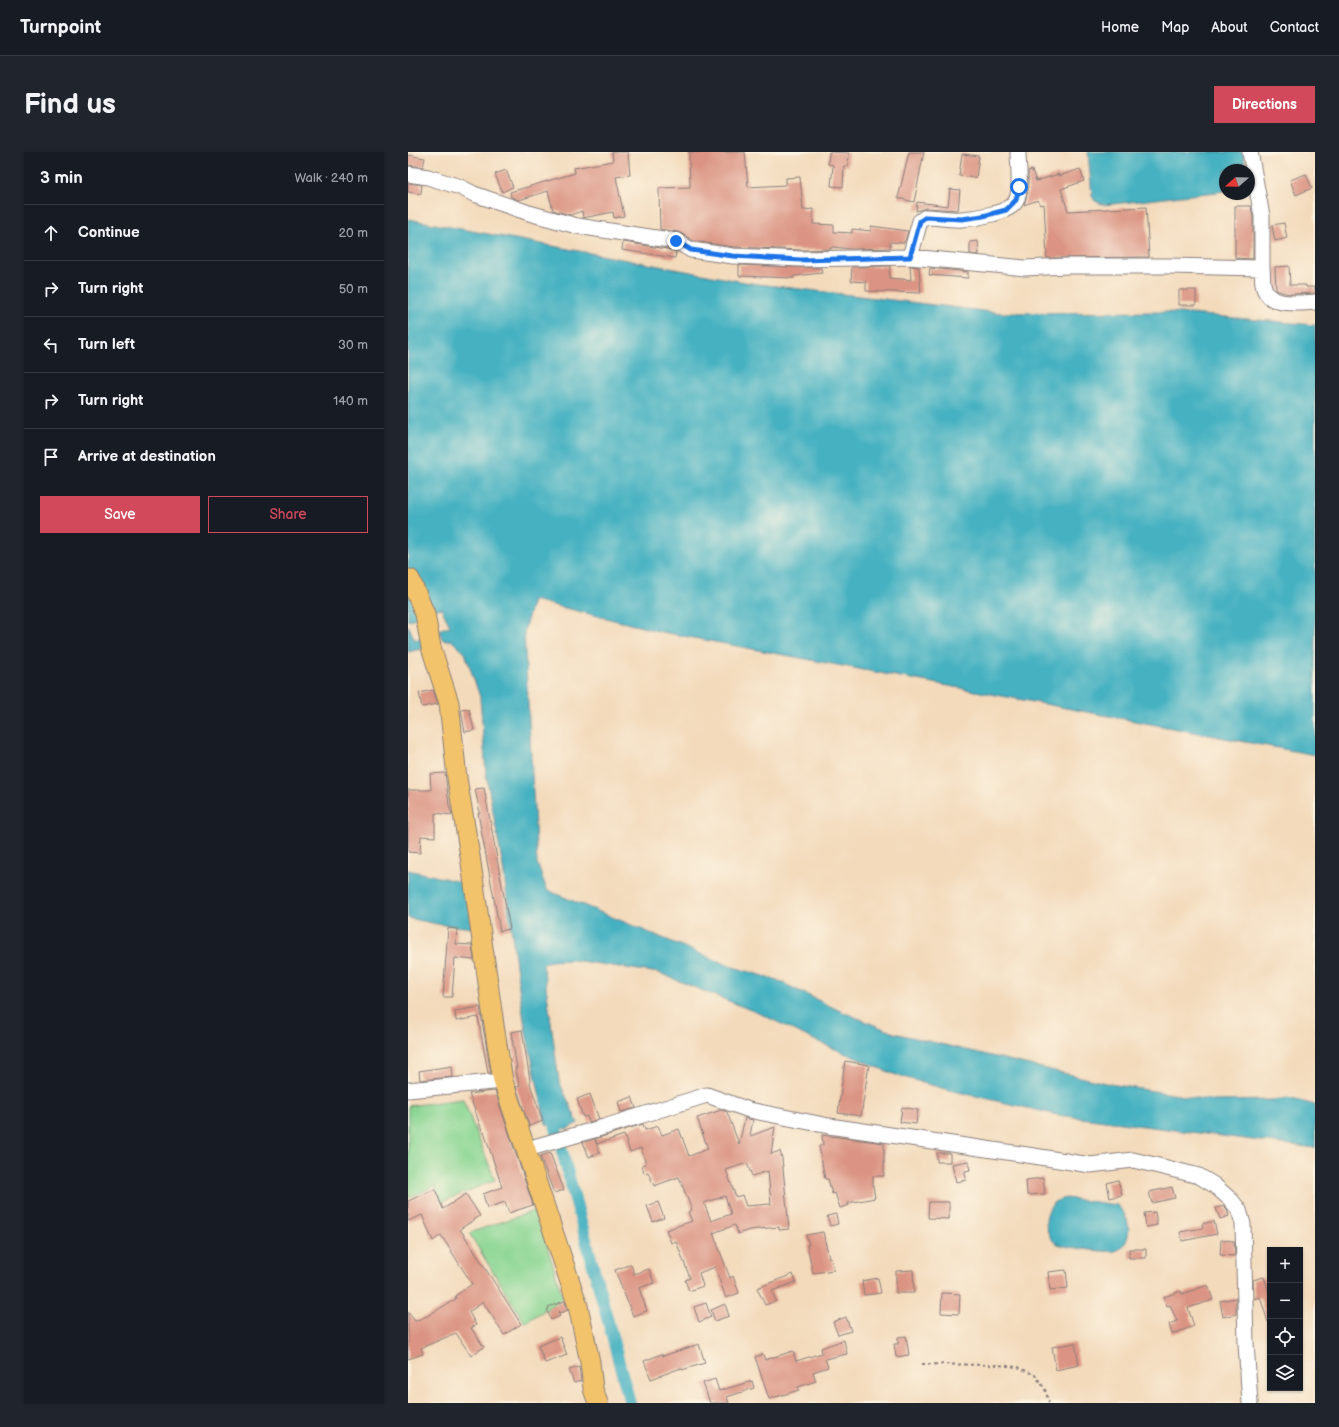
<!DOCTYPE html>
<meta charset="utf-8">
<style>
:root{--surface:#171b24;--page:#20242c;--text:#f1f3f6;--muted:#9ea1a6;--line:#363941;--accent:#d1495b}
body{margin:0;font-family:"Balsamiq Sans",sans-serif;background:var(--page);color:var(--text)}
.controls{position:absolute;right:12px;bottom:12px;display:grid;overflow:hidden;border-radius:0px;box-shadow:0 1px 3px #0004}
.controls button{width:36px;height:36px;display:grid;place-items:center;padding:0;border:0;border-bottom:1px solid var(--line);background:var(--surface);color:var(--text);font:20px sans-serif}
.compass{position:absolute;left:811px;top:12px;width:36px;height:36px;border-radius:50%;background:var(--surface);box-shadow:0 1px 3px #0004;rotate:250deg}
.stop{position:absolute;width:12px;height:12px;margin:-9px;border:3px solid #1a73e8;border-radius:50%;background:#fff}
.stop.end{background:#1a73e8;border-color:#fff;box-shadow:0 1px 4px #0008}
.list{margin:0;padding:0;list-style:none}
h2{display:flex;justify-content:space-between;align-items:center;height:52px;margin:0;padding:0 16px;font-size:17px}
h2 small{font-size:13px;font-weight:400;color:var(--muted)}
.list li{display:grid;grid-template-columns:26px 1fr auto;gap:12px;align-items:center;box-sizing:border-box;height:56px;padding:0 16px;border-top:1px solid var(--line)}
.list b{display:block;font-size:15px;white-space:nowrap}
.list em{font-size:13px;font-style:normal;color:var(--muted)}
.actions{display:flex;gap:8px;padding:12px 16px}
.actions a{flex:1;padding:9px 0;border:1px solid var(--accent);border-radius:0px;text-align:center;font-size:14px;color:var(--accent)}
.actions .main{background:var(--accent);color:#fff}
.icon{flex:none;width:22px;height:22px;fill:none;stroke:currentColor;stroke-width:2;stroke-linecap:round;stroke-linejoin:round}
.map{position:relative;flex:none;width:907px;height:1251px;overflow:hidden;border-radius:0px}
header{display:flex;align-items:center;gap:24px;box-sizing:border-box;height:56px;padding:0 20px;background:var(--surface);border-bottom:1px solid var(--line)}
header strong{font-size:19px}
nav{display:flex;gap:22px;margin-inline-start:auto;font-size:14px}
.intro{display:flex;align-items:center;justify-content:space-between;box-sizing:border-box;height:96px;padding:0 24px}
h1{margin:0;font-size:28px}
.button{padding:10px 18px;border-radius:0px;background:var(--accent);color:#fff;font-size:14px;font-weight:700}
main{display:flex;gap:24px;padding:0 24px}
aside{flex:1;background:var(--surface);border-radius:0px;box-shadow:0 1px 3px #0004}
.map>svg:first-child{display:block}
.green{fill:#8ad693;stroke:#567c67}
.water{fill:#44b1c1;stroke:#336a7e}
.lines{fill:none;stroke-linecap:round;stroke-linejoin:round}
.canal{stroke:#44b1c1;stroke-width:12}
.building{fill:#db9483;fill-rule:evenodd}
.minor-casing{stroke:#8a7e7b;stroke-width:17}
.major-casing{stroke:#8a7e7b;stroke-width:21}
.path{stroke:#8a7e7b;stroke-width:2;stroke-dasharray:3 3;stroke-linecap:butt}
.minor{stroke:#fff;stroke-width:15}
.major{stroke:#f2c36a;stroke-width:19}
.route{stroke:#1a73e8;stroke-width:5}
</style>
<header>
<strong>Turnpoint</strong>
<nav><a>Home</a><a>Map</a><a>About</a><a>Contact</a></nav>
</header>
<div class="intro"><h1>Find us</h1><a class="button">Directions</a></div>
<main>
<aside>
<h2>3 min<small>Walk · 240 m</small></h2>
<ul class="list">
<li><svg class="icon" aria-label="ahead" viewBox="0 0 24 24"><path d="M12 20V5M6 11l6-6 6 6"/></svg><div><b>Continue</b></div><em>20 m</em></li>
<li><svg class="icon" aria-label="right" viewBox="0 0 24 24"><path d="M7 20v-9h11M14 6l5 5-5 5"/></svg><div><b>Turn right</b></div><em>50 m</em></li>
<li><svg class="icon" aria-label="left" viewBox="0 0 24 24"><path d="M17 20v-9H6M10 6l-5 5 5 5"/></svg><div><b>Turn left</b></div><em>30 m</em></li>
<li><svg class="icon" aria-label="right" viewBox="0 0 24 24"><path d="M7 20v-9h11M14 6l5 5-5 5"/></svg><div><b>Turn right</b></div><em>140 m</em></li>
<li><svg class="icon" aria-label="arrive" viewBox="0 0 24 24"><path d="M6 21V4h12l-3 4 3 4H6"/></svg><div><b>Arrive at destination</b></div></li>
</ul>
<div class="actions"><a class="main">Save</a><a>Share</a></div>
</aside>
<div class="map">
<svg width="907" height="1251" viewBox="0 0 907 1251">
<rect width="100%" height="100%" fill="#fcf5e5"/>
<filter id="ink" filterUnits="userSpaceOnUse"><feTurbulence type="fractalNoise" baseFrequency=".025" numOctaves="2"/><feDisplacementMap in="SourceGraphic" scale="8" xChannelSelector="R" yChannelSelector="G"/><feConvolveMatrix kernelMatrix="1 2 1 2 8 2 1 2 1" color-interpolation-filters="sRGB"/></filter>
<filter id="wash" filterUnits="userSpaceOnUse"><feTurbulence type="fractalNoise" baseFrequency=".012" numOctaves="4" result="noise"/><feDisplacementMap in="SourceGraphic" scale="16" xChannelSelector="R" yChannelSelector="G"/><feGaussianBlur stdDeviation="0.9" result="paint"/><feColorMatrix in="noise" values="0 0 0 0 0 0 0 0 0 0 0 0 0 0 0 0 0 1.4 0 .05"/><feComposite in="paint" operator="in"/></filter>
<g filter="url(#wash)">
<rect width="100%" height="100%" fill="#f3dabb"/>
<path class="green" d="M 55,947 L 87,1028 L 34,1050 L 27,1034 L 0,1046 L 0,954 Z
M 128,1058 L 155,1146 L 117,1171 L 61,1081 Z"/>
<path class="water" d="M 680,0 L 835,0 L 837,11 L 836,18 L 817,18 L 817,39 L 696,53 L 687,49 L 684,44 Z
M 0,67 L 342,131 L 593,161 L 760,160 L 907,173 L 907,603 L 254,480 L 125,448 L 116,479 L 129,711 L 139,738 L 322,814 L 369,828 L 430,858 L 486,881 L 702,932 L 807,949 L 866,948 L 880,946 L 907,953 L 907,996 L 650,963 L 537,937 L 485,922 L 404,887 L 355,863 L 251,821 L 165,808 L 142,809 L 135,812 L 151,929 L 170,971 L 159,977 L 138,972 L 118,881 L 110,829 L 95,715 L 78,622 L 72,545 L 57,501 L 43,488 L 35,488 L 30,478 L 42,474 L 33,456 L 23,459 L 0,469 Z
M 0,473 L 7,488 L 18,483 L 22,495 L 0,500 Z
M 0,718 L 57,731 L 64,776 L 29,772 L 0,766 Z
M 658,1046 L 709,1053 C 713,1057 717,1062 719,1068 C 723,1079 720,1095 707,1099 C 701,1101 655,1095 650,1092 C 640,1088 636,1072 639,1063 C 643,1051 645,1049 658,1046 Z"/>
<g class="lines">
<path class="canal" d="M 143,958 L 222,1251"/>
</g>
<g id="blocks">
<path class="building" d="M 204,0 L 220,0 L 222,23 L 208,25 L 216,64 L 206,66 L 205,60 L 175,66 L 174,59 L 162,63 L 145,58 L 140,39 L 111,48 L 103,45 L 102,40 L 167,21 L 166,16 L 205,9 Z
M 281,0 L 337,0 L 340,35 L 378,33 L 378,26 L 392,25 L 395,58 L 405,57 L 405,72 L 426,73 L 426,80 L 444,81 L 444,77 L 463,79 L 463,74 L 500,79 L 496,91 L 482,90 L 482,96 L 443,97 L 424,95 L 423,97 L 393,98 L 326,95 L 286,89 L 270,80 L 252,77 L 251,36 L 282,35 Z
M 421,0 L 441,1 L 440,14 L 436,14 L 435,35 L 423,34 L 425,13 L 420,12 Z
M 501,0 L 516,0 L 506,50 L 490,46 Z
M 554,2 L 571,4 L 568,26 L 551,24 Z
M 0,3 L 17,6 L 15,15 L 0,13 Z
M 672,17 L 676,29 L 653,37 L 660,59 L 738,55 L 741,105 L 639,106 L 636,52 L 632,53 L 630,48 L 616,53 L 620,39 L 620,19 L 624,18 L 628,29 L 651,22 L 651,24 Z
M 98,18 L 105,35 L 94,40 L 87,22 Z
M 898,22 L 904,36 L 888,43 L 882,28 Z
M 0,31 L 14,33 L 13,42 L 0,40 Z
M 542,37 L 552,38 L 550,58 L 518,56 L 508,59 L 509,50 L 540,54 Z
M 827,54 L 843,54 L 845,65 L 845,107 L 827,106 Z
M 876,71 L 879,86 L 867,89 L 864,73 Z
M 570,89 L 571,103 L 562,102 L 562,90 Z
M 215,90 L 265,98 L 268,100 L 267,106 L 214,98 Z
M 331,113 L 413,116 L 414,121 L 386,124 L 386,126 L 331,124 Z
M 482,114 L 481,126 L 503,128 L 502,114 L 511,115 L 513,141 L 458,139 L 458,130 L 443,129 L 444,115 Z
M 881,114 L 882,133 L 898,133 L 898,135 L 907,135 L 907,141 L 884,142 L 877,141 L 868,138 L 867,115 Z
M 522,116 L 560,120 L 560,126 L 521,123 Z
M 771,138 L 788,138 L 788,153 L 771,153 Z
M 25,538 L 30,552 L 14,555 L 11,541 Z
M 61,557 L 66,578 L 57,580 L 53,558 Z
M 37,621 L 41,653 L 44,663 L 27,661 L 27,685 L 13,684 L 12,701 L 0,700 L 0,638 L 23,638 L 22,622 Z
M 76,636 L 102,777 L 92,779 L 70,661 L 72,661 L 67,637 Z
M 40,776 L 49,777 L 48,792 L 64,793 L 66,808 L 47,806 L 44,845 L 35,845 Z
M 72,855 L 75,875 L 83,921 L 80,921 L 70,865 L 48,869 L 47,859 Z
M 114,878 L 123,935 L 135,969 L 121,974 L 108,935 L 112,934 L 111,931 L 107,916 L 109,916 L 103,880 Z
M 437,909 L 461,913 L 453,964 L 430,961 Z
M 44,914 L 45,925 L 12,928 L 11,919 Z
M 87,939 L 125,1053 L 101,1061 L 97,1050 L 79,1056 L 75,1042 L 94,1035 L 76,980 L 75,981 L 61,942 Z
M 182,942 L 191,967 L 181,970 L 179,964 L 175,965 L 169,947 Z
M 224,945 L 228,956 L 213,960 L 210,950 Z
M 494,955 L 510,958 L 508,972 L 492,970 Z
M 313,958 L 319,960 L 331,992 L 337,966 L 345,968 L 342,984 L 367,975 L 363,1002 L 372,999 L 374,1006 L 381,1077 L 371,1078 L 371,1075 L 341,1078 L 330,1082 L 327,1073 L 305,1081 L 322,1126 L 325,1124 L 331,1141 L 318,1146 L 307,1115 L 291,1121 L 295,1134 L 281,1139 L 277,1128 L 282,1126 L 268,1089 L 263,1091 L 258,1078 L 284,1069 L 280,1060 L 284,1058 L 271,1025 L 246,1034 L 240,1020 L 236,1021 L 234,1013 L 238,1012 L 233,996 L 222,1000 L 216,983 L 189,992 L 187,987 L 235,972 L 237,978 L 250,974 L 254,983 L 271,977 L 281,1004 L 300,997 L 289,966 ZM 339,1011 L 344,1024 L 360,1019 L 363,1052 L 338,1054 L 334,1043 L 328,1045 L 318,1018 ZM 317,1044 L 323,1062 L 303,1069 L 296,1051 Z
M 414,983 L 476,991 L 476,1024 L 465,1024 L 465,1034 L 467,1046 L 440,1051 L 441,1053 L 432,1056 L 427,1041 L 424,1042 L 420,1027 L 417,1027 L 411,994 L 415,993 Z
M 187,987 L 192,1001 L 181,1005 L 175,990 Z
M 142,1001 L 156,1038 L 146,1041 L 132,1004 Z
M 529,1001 L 542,1001 L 542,1010 L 529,1010 Z
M 560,1009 L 562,1018 L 557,1019 L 558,1028 L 548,1030 L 544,1012 Z
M 635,1026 L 637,1042 L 619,1043 L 618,1028 Z
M 710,1028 L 714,1043 L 702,1046 L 699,1031 Z
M 764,1035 L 767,1046 L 744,1051 L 741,1040 Z
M 27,1037 L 35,1057 L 58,1042 L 72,1064 L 52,1077 L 113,1172 L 96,1183 L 75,1150 L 61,1160 L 68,1173 L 63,1176 L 76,1195 L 63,1204 L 48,1181 L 13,1196 L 15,1202 L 0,1207 L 0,1160 L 7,1169 L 19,1164 L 48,1147 L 47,1144 L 64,1132 L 33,1083 L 25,1089 L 14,1063 L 0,1069 L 0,1049 Z
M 250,1050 L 256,1066 L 245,1070 L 239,1054 Z
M 521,1050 L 541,1050 L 541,1067 L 520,1066 Z
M 816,1054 L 819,1057 L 821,1064 L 812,1067 L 808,1056 Z
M 747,1060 L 749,1073 L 738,1075 L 736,1061 Z
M 428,1062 L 430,1072 L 422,1074 L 419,1064 Z
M 806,1069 L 809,1082 L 774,1089 L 772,1080 L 795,1076 L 794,1072 Z
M 415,1080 L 421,1106 L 423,1106 L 426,1118 L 405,1121 L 399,1093 L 401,1093 L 398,1083 Z
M 813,1088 L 826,1089 L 827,1104 L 812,1103 Z
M 721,1097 L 738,1097 L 738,1106 L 721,1106 Z
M 223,1112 L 226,1122 L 241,1117 L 246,1131 L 231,1136 L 239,1159 L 225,1164 L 207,1118 Z
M 505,1118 L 506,1141 L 488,1141 L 488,1119 Z
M 658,1118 L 660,1136 L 642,1138 L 640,1120 Z
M 385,1122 L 388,1130 L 364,1139 L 368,1149 L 357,1153 L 349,1136 Z
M 856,1125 L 862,1143 L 862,1170 L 860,1170 L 852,1145 L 846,1147 L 846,1144 L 845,1128 Z
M 470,1126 L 473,1141 L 456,1143 L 454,1129 Z
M 800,1133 L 805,1148 L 780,1156 L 786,1174 L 764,1182 L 761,1172 L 769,1169 L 762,1153 L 759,1154 L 756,1145 L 773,1139 L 774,1142 Z
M 534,1141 L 552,1142 L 551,1162 L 533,1161 Z
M 828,1146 L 828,1162 L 815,1165 L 812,1149 Z
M 157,1149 L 160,1158 L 152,1161 L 150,1159 L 152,1164 L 143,1168 L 139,1158 L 141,1157 L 140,1155 Z
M 298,1151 L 303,1165 L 291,1170 L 286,1155 Z
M 317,1152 L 321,1164 L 307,1169 L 303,1158 Z
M 438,1165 L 443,1179 L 430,1183 L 425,1170 Z
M 498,1184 L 501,1203 L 488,1205 L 486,1192 L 490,1192 L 490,1185 Z
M 152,1185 L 159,1203 L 137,1211 L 130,1194 Z
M 436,1188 L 439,1202 L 417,1207 L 420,1215 L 405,1220 L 408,1229 L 390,1235 L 391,1238 L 361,1247 L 347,1205 L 355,1202 L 357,1208 L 385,1199 L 388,1209 L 414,1201 L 413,1196 Z
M 667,1191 L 671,1213 L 648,1218 L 644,1195 Z
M 291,1192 L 297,1211 L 274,1218 L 273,1216 L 243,1227 L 236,1209 L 254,1202 L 255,1204 Z
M 171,1215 L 173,1229 L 166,1231 L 161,1218 Z
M 307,1227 L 311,1239 L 344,1229 L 346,1236 L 319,1245 L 321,1251 L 302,1251 L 295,1231 Z"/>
</g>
</g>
<g filter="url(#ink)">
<use href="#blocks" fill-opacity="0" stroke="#8a7e7b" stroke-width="1"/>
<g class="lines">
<defs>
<path id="minor" d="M 0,22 L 20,25 L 52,35 L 66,42 L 121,61 L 169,74 L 268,89 L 283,98 L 325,104 L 393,107 L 502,105 L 617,116 L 659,114 L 760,114 L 854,116 L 854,64 L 842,0
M 502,105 L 512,69 L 518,65 C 530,65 543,68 554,67 C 568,66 602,61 608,49 C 614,38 610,13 610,0
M 854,116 C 855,121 854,127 855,132 C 859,156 889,151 907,150
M 0,938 L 95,929
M 119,997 L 196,975 L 299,943 L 341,958 L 421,974 L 626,1004 L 682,1013 L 725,1008 L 751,1014 L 791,1024 L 806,1033 L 823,1048 L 831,1058 L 835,1072 L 838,1191 L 842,1251"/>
<path id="major" d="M 2,427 L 17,462 L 23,495 L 41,551 L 49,626 L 62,704 L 86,873 L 95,929 L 170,1154 L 182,1210 L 185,1237 L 190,1251"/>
</defs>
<use href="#minor" class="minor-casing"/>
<use href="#major" class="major-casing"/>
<path class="path" d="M 514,1212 L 589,1213 L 610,1215 L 627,1223 L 637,1237 L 641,1251"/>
<use href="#minor" class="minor"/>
<use href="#major" class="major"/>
</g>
</g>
<g class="lines" filter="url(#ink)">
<path class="route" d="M 268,89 L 283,98 L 325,104 L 393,108 L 502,105 L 512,69 L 518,65 L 554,67 L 575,64 L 598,58 L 608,48 L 611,35"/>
</g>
</svg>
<div class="controls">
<button>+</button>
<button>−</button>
<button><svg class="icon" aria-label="locate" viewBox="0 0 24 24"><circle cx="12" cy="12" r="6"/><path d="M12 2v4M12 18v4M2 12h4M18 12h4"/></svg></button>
<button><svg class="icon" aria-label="layers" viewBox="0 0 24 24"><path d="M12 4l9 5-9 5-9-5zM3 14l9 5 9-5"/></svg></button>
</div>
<svg class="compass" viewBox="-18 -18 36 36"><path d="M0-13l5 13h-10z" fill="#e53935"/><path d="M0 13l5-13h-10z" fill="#9ea1a6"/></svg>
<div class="stop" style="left:611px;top:35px"></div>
<div class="stop end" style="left:268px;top:89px"></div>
</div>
</main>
